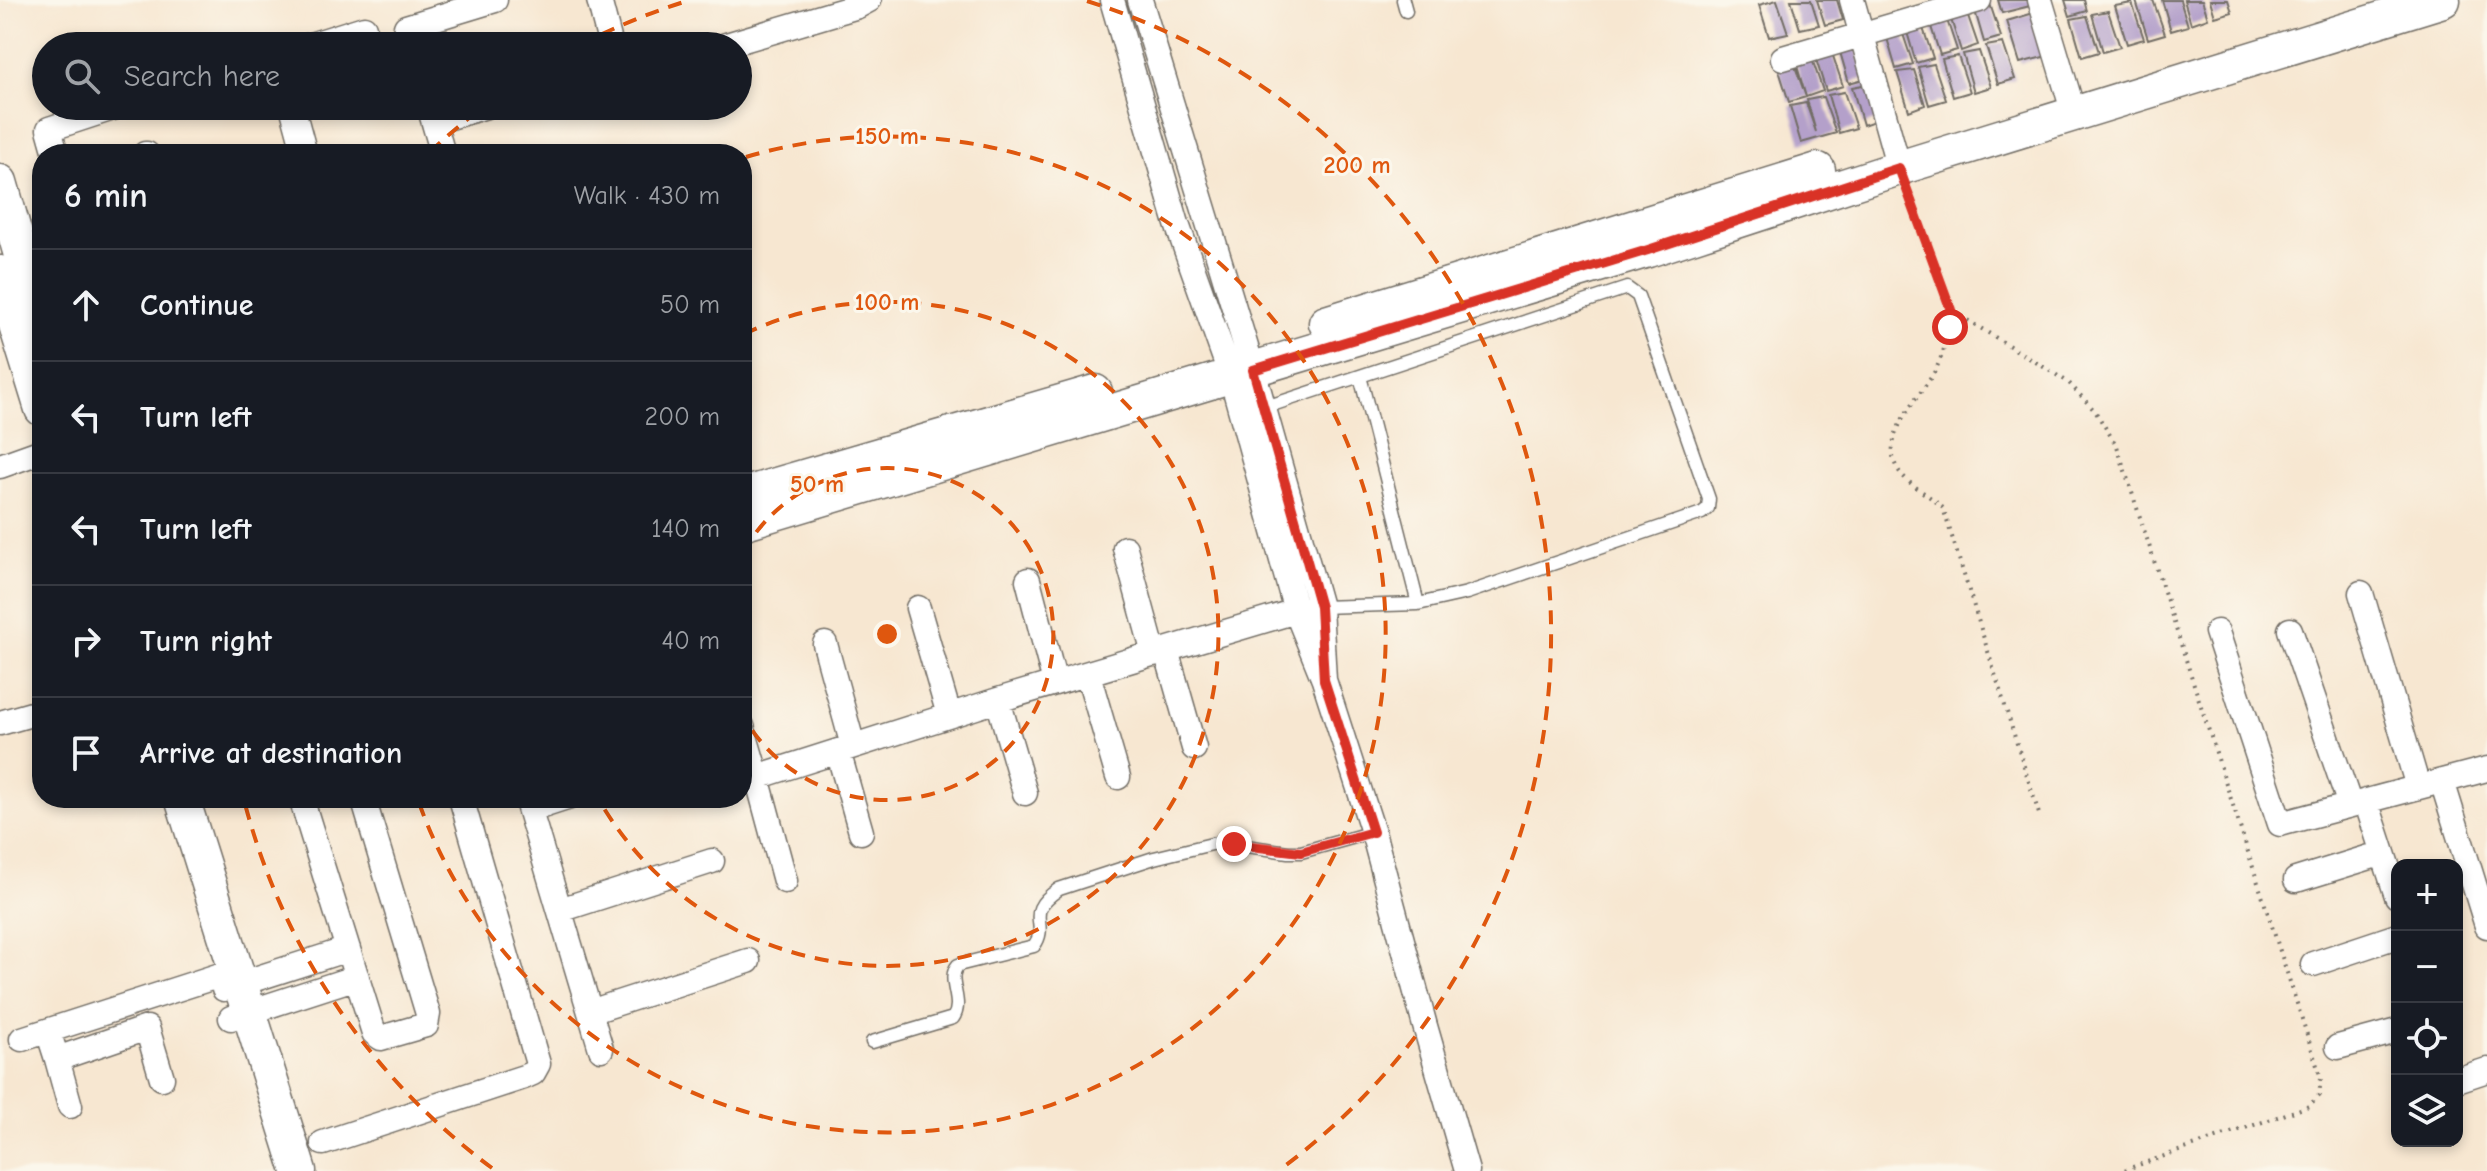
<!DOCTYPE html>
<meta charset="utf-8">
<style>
:root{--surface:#171b24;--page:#20242c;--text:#f1f3f6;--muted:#9ea1a6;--line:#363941}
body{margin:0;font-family:"Comic Neue",sans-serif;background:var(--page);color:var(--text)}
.controls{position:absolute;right:24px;bottom:24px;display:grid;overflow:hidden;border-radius:16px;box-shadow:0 4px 12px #0003}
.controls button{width:72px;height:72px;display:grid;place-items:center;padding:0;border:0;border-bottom:2px solid var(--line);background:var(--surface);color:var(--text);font:40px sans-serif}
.stop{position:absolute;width:24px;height:24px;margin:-18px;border:6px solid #d93025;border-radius:50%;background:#fff}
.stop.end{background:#d93025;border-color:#fff;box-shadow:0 2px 8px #0008}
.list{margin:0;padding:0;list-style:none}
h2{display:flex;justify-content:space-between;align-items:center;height:104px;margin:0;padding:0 32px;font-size:34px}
h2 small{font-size:26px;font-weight:400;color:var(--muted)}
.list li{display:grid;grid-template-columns:52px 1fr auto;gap:24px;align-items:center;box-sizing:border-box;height:112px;padding:0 32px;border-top:2px solid var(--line)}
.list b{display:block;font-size:30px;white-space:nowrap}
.list em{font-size:26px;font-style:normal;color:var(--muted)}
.icon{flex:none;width:44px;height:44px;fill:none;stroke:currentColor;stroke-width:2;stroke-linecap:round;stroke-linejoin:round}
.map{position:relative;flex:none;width:2487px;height:1171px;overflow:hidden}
.search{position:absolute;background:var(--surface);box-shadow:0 4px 12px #0003;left:32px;top:32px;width:720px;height:88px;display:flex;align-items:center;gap:20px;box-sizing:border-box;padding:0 28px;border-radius:44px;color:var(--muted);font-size:30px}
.panel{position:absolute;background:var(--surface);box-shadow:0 4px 12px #0003;left:32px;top:144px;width:720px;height:664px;border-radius:32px}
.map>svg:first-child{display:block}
.building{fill:#b4a0ca}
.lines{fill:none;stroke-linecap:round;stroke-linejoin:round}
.lane-casing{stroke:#726d65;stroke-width:15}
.street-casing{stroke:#726d65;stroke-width:27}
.secondary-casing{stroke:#726d65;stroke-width:37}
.path{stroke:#726d65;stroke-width:4;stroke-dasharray:2 6;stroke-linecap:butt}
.lane{stroke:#fff;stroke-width:12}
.street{stroke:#fff;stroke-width:24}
.secondary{stroke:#fff;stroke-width:34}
.route{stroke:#d93025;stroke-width:10}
.ring{fill:none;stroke:#df570e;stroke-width:4;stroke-dasharray:14 10}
.centre{fill:#df570e;stroke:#fbf7ec;stroke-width:4}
.ring-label{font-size:24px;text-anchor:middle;font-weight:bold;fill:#df570e;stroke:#fbf7ec;stroke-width:6;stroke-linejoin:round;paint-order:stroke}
</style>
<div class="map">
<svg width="2487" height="1171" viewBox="0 0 2487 1171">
<rect width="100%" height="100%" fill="#fbf7ec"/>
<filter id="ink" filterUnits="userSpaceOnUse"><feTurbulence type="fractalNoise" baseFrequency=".0125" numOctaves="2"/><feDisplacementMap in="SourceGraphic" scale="16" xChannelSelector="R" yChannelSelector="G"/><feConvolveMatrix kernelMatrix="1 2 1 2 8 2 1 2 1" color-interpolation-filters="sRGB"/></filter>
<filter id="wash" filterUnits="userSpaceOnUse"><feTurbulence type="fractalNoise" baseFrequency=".006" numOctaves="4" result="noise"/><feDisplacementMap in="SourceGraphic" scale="32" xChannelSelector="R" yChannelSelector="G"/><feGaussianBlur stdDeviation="1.8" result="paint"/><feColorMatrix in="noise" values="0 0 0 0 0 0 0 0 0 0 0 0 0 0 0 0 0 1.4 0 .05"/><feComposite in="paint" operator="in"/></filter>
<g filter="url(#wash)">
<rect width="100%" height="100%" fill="#f7e7d1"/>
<g id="blocks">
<path class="building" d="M 1777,0 L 1788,33 L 1769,37 L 1759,5 Z
M 1791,0 L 1811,0 L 1819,25 L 1800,29 Z
M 1817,0 L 1837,0 L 1843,20 L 1825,25 Z
M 1998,0 L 2032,0 L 2034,5 L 2002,13 Z
M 2065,0 L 2084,0 L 2087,11 L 2070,16 Z
M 2153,0 L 2165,34 L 2148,39 L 2136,1 Z
M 2162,0 L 2180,0 L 2188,26 L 2171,31 Z
M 2184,0 L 2202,0 L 2208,18 L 2191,24 Z
M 2210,0 L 2228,0 L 2232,12 L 2215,17 Z
M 1989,1 L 2001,37 L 1984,42 L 1973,4 Z
M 2132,3 L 2144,39 L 2127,44 L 2115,6 Z
M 1966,10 L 1978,45 L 1961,51 L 1949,13 Z
M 2108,11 L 2120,47 L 2103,52 L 2092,14 Z
M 2037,12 L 2051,55 L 2020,63 L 2007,21 Z
M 1945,14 L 1957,50 L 1940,55 L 1928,17 Z
M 2087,16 L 2099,52 L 2082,57 L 2071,19 Z
M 1921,22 L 1933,58 L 1916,63 L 1905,25 Z
M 1901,28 L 1913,64 L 1896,69 L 1885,31 Z
M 1854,42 L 1867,78 L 1849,83 L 1838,45 Z
M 2003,43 L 2015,79 L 1998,84 L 1986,46 Z
M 1831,50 L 1843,86 L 1826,91 L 1814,53 Z
M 1979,51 L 1991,87 L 1974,92 L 1963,54 Z
M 1811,56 L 1823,91 L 1806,97 L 1795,59 Z
M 1958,56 L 1970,92 L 1953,97 L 1942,59 Z
M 1793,61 L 1806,97 L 1789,102 L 1777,64 Z
M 1934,64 L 1946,100 L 1929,105 L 1918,67 Z
M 1914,70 L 1925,105 L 1909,111 L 1897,72 Z
M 1868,84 L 1880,119 L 1863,125 L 1852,87 Z
M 1844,92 L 1856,128 L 1839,133 L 1828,95 Z
M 1823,97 L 1836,133 L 1801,143 L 1790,106 L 1806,103 L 1816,132 L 1807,100 Z"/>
</g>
</g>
<g filter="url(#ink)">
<use href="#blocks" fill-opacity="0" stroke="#726d65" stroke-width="2"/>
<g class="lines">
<defs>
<path id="lane" d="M 1403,0 L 1406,11
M 1360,376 L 1418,604
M 1260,409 L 1627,288 L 1638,296 L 1709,499 L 1708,508 L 1702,513 L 1467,593 L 1418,604 L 1320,607
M 872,1042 L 953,1018 C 965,1001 945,980 958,965 L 1034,946 C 1051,922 1021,915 1059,889 L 1154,858 L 1216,843 L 1225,843 L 1288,852 L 1301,852 L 1373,832"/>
<path id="street" d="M 599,0 L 611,46
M 1112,0 L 1177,224 L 1231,376 L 1296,611 L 1324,680 L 1320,607 L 1253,370 L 1140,0
M 1852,0 L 1899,168
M 2040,0 L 2074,114
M 307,46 L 364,28
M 411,46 L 406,27 L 495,0
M 723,46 L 858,6 L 869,0
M 1783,58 L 1979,0
M 292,106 L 305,154
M 429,106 L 443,154
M 434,122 L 486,106
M 56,154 L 49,129 L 119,106
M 145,154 L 147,154
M 0,466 L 42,451
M 1125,548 L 1154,654
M 1028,580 L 1055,683
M 2361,593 L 2418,787
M 918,608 L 949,715
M 2290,630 L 2350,805
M 2217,632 L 2280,824 L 2487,769
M 825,644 L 853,746
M 1166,650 L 1194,748
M 1088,674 L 1118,777
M 1324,680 L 1373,832 L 1425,1026 L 1467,1171
M 998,700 L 1025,793
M 0,723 L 42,711
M 742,726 L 757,777
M 838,751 L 861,832
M 2442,781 L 2487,926
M 301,798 L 374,1033 L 381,1038 L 426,1025 L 428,1014 L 363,798
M 526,798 L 601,1049
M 2366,801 L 2397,896
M 530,810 L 567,798
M 2296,880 L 2383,853
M 785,881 L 757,777 L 998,700 L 1296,611 L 1310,609
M 560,910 L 712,861
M 2313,964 L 2397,936
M 224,989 L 348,949
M 590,1012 L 748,961
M 231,1018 L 357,977
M 48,1031 L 57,1059 L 147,1028 L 162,1078
M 22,1039 L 236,970
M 2338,1047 L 2397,1031
M 57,1059 L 70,1106
M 2457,1080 L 2487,1070
M 323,1143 L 524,1077 L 533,1073 L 538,1064 L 461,798"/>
<path id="secondary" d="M 0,182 L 42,328
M 0,273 L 42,409
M 1326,323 L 1818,170
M 742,495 L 1095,392
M 742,523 L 1648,250 L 1899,168 L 2443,0
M 182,798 L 299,1171"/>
</defs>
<use href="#lane" class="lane-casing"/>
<use href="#street" class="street-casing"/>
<use href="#secondary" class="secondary-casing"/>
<path class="path" d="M 1908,193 L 1951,310 L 2068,382 L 2095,411 L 2117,446 L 2321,1078 L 2319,1095 L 2309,1106 L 2121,1171
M 1951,310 C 1950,330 1945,350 1936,369 C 1922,396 1879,434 1897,468 C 1907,485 1929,494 1943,508 L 2039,814"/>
<use href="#lane" class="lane"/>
<use href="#street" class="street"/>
<use href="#secondary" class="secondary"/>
</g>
</g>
<g class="lines" filter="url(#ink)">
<path class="route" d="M 1234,844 L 1301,852 L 1373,832 L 1324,680 L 1320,607 L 1253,370 L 1648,250 L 1899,168 L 1951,310 L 1950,327"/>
</g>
<g class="ring">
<path d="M743 552A166 166 0 1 1 743 716"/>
<path d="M744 334A332 332 0 1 1 599 800"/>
<path d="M746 157A498 498 0 1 1 418 800"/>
<path d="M492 1168A664 664 0 0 1 244 800M430 152A664 664 0 0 1 483 107M580 45A664 664 0 0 1 687 1M1087 1A664 664 0 0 1 1282 1168"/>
</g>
<circle cx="887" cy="634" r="12" class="centre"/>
<g class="ring-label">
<text x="887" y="144">150 m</text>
<text x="1357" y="173">200 m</text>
<text x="887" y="310">100 m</text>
<text x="817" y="492">50 m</text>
</g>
</svg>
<div class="controls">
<button>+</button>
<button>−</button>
<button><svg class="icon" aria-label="locate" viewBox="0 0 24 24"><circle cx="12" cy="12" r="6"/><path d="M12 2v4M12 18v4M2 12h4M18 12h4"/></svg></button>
<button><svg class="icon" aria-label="layers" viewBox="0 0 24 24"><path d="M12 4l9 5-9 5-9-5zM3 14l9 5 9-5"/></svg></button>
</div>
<div class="stop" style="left:1950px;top:327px"></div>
<div class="stop end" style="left:1234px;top:844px"></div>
<div class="search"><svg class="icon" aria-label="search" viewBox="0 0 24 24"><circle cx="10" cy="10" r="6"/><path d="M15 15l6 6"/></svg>Search here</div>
<section class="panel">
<h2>6 min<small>Walk · 430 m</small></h2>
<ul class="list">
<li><svg class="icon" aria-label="ahead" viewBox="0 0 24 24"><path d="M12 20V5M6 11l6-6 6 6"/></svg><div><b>Continue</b></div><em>50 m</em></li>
<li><svg class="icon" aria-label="left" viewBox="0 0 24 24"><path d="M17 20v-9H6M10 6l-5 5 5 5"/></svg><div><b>Turn left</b></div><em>200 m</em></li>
<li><svg class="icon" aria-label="left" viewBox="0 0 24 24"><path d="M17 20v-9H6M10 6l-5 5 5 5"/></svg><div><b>Turn left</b></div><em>140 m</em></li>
<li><svg class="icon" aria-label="right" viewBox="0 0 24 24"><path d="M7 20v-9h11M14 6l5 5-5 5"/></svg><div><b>Turn right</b></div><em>40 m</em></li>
<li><svg class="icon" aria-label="arrive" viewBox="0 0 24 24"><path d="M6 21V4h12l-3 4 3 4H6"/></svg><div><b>Arrive at destination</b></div></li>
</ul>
</section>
</div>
